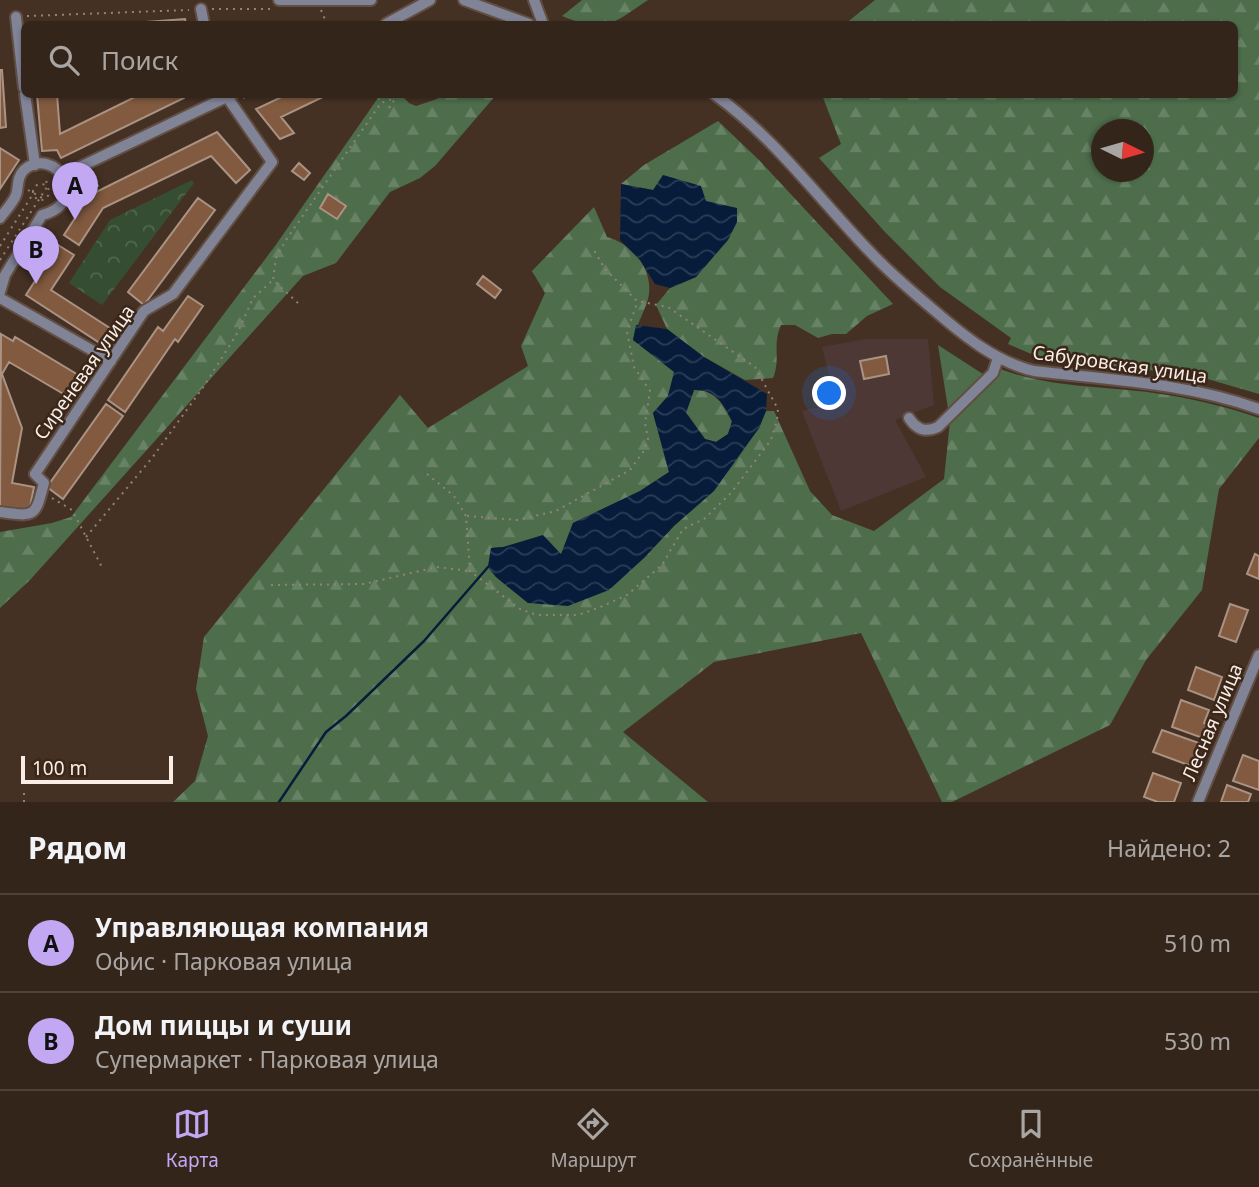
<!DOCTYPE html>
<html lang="ru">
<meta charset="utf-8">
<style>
:root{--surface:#34251b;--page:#3f3128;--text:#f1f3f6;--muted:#a9a5a3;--line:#4e423a;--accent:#c2a8f3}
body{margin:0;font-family:"Noto Sans",sans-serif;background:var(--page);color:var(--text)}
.compass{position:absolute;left:1091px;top:119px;width:63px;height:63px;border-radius:50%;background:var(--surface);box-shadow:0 2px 5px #0004;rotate:95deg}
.scale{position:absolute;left:21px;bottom:18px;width:152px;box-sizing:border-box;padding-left:7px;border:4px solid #faede5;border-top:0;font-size:19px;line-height:24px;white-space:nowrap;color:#faede5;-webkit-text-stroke:5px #3a271a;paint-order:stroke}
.you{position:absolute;left:830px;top:394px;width:24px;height:24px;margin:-18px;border:5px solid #fff;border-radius:50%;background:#1a73e8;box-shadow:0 0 0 10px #1a73e833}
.badge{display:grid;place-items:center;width:46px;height:46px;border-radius:50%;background:var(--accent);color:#111;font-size:23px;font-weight:700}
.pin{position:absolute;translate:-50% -58px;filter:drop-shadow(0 2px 4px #0008)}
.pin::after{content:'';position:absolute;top:37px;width:24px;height:21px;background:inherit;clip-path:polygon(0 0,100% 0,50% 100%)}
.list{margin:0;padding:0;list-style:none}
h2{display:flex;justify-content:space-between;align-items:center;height:91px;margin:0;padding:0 28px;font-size:30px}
h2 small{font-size:23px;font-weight:400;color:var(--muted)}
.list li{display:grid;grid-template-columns:46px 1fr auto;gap:21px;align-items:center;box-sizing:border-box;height:98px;padding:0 28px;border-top:2px solid var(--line)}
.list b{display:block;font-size:26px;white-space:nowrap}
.list p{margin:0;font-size:23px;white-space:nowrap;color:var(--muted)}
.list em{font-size:23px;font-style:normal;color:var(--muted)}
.icon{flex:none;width:38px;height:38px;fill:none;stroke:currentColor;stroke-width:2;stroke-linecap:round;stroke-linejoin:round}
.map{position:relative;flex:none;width:1259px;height:802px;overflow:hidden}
.search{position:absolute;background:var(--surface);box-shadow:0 2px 5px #0004;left:21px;right:21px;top:21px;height:77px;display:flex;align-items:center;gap:18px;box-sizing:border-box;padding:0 24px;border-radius:10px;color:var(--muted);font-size:26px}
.sheet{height:287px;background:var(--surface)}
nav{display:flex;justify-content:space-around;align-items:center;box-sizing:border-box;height:98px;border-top:2px solid var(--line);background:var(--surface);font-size:19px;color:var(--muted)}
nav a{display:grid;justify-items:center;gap:4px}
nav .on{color:var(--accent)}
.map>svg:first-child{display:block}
.industrial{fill:#4d3835}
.forest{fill:url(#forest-firs);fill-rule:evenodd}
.park{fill:url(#park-crowns)}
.water{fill:url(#water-waves);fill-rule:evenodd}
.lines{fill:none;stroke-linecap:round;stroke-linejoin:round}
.stream{stroke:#061c3a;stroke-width:2.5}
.building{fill:#815a3f;stroke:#ab9384;stroke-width:2}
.minor-casing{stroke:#624f43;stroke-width:14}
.path{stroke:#938277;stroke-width:2;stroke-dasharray:2 5;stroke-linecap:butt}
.minor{stroke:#818397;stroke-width:10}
.labels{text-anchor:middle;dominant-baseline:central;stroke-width:5;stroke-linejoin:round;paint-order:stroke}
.street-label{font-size:19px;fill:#faede5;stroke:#3a271a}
</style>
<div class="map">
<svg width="1259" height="802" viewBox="0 0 1259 802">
<defs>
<pattern id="forest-firs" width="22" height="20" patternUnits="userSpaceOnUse" patternTransform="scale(1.75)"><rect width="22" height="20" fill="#4d6d4b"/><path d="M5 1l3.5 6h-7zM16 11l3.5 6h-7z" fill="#688265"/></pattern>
<pattern id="park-crowns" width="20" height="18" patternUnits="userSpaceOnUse" patternTransform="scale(1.75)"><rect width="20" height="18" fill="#344d33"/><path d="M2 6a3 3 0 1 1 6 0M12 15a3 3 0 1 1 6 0" fill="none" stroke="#526750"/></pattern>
<pattern id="water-waves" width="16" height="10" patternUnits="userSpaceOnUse" patternTransform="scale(1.75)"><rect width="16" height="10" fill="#061c3a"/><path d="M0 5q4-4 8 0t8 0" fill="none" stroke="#2b3d56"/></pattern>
</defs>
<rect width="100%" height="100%" fill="#453124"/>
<path class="industrial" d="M 866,339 L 928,339 L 934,405 L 895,420 L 926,477 L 841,511 L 802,411 L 836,403 L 822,347 Z"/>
<path class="forest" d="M 582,0 L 648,0 C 612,24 606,34 562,16 Z
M 875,0 L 1259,0 L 1259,394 L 1194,375 L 1041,358 L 1008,344 L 1011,338 L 940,287 L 884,231 L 819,158 L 841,144 L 822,95 L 1234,94 L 1234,24 L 845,24 ZM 1102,130 L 1144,130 L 1144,172 L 1102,172 Z
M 380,95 L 401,95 L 409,103 L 416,106 L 437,99 L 439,95 L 496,95 L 435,166 L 420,178 L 390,192 L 336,263 L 303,276 L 30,580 L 0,608 L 0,532 L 52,523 L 71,517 L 275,246 Z
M 718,121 L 759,160 L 893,304 L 867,316 L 846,334 L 832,334 L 818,338 L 795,325 L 781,325 C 772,345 781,359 773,378 L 745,380 L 704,357 L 667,329 L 656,305 L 670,288 L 696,277 L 710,259 L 653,190 L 621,184 L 644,165 Z
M 594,207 L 607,237 C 633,244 655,271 648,299 C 644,313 636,325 633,340 L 675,371 L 668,396 L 653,413 L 669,472 L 640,491 L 573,523 L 561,555 L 503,547 L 491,548 L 488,567 L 496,577 L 528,603 L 644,558 L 737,457 L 759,428 L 766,411 L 774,411 L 810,491 L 832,515 L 874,531 L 944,479 L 950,421 L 938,345 L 989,378 L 995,367 C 1046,388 1101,386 1154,393 C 1190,398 1225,406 1259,418 L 1259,438 L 1219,489 L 1202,590 L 1146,660 L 1110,725 L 952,802 L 942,802 L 861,633 L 714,662 L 623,732 L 708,802 L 173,802 L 195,781 L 208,736 L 196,689 L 204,637 L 400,395 L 428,428 L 528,366 L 521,346 L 545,293 L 532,271 Z
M 694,390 C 715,390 723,403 732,422 L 728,434 L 716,442 L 705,439 L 686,412 Z"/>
<path class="park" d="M 192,180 L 194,183 L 102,305 L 69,283 L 110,220 Z"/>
<path class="water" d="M 663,175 L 701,186 L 706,201 L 737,208 L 737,222 L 728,240 L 696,277 L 670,288 L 655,284 L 640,260 L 620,240 L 621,184 L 653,190 Z
M 636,325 L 667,329 L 704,357 L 767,394 L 766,411 L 759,428 L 714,491 L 674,526 L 644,558 L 609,590 L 568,606 L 528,603 L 496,577 L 488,567 L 491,548 L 503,547 L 543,535 L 561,554 L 573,523 L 640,491 L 669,472 L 653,413 L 668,396 L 674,372 L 633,340 ZM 694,390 C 715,389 723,403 732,421 L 728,434 L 716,442 L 705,439 L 686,413 Z"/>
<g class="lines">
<path class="stream" d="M 279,802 L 326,732 L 346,716 L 424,641 L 488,567"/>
</g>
<path class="building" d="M 185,19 L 186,24 L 119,24 Z
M 0,70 L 2,70 L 6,127 L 0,128 Z
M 57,94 L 60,134 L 141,94 L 183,94 L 184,98 L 61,158 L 57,150 L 42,151 L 37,95 Z
M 288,94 L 329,94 L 281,117 L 294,133 L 280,139 L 256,109 Z
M 217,132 L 250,170 L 236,183 L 211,156 L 103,208 L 79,245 L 64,235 L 90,195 Z
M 0,148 L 19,160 L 0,189 Z
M 299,163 L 310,173 L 304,180 L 292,171 Z
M 328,194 L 346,206 L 337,219 L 320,208 Z
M 198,198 L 215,210 L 144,305 L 128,292 Z
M 58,245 L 74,255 L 51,290 L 116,332 L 106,347 L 26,295 Z
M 483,276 L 501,290 L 495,298 L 477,284 Z
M 188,296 L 203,306 L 178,342 L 175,339 L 125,412 L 108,400 L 158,327 L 163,331 Z
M 1,334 L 13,341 L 15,337 L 85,379 L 72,399 L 9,362 L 2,374 L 22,428 L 12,483 L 34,487 L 29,512 L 0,507 Z
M 886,356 L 889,374 L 864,379 L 860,361 Z
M 106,404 L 123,416 L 63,499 L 47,487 Z
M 1255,554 L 1259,556 L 1259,579 L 1247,574 Z
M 1230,604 L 1248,610 L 1236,642 L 1219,636 Z
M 1196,667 L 1222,677 L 1214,700 L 1188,690 Z
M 1181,700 L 1209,710 L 1204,723 L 1215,728 L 1211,741 L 1172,727 Z
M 1162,730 L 1199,743 L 1191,766 L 1153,752 Z
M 1243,755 L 1259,761 L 1259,790 L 1233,781 Z
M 1153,773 L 1181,783 L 1174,802 L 1158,802 L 1144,797 Z
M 1227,785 L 1251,794 L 1248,802 L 1221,802 Z"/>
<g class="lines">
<defs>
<path id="minor" d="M 279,0 L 371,0
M 464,0 L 529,24
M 534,0 L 543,24
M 201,9 L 204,24
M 16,17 L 24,88
M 386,24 L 430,0
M 25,94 L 35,165
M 714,94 C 778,140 824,206 879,261 C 897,279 916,295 935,311 C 964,336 996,362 1034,371 C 1110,380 1187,383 1259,409
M 63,175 L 233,94
M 0,218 C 5,211 13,203 16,195 C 19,187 16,178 24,170 C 54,144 93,201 42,215 L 5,275 L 0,292
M 0,298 L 111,361
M 909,418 C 916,429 925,433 938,427 L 993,373 L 998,358
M 0,512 C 36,517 35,517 44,483 L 35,474 L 144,311 L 173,294 L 272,162 L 225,94
M 1198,802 L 1259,655"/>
</defs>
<use href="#minor" class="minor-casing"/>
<path class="path" d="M 212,9 L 273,9
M 321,10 L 327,24
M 27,16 L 189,10
M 243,98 L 251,94
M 389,108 L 398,94
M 92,172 L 100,190
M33 192a8 8 0 1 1 16 0a8 8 0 1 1-16 0Z
M 28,190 L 44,199
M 0,246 L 33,194
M 0,260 L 47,187 L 46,177
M 298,303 L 273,280 L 276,258 L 286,240 L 381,103 L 395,98
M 427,474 L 454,496 L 466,516 L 470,571 L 520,609 L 537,615 L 578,615 L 598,608 L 627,595 L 662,565 L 683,529 L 704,519 L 731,493 L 771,440 L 777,420 L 778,409 L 755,367 L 668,307 L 637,301 L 605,269 L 592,247
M 52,498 L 72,510 L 103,569
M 467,516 L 517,520 L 556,511 L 630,470 L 643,452 L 648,439 L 645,423 L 650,391 L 634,367 L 627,332 L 637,303
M 86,537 L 152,458 L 204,386 L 238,332 L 253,298 L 273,280
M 271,585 L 364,584 L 437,567 L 469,571
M 24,802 L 24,790"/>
<use href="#minor" class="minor"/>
</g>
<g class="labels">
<g class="street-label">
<text transform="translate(1120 364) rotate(8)">Сабуровская улица</text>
<text transform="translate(84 372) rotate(-55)">Сиреневая улица</text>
<text transform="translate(1212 722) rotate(-67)">Лесная улица</text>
</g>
</g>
</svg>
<svg class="compass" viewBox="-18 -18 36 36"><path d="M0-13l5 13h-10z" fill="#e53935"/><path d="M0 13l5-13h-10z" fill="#a9a5a3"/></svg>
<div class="scale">100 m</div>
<div class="you"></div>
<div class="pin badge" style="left:75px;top:220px">A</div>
<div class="pin badge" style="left:36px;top:284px">B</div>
<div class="search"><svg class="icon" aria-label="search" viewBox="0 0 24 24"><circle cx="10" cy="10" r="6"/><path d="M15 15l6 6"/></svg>Поиск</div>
</div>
<section class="sheet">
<h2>Рядом<small>Найдено: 2</small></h2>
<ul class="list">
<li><span class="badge">A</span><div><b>Управляющая компания</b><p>Офис · Парковая улица</p></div><em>510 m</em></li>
<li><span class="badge">B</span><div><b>Дом пиццы и суши</b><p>Супермаркет · Парковая улица</p></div><em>530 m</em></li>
</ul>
</section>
<nav>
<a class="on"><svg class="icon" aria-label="map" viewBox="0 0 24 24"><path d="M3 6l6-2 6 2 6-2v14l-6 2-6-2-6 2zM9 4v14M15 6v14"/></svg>Карта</a>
<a><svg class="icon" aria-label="directions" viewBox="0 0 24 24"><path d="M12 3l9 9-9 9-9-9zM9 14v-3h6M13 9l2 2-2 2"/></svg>Маршрут</a>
<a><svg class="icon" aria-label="saved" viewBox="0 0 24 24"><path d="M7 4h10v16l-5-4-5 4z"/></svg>Сохранённые</a>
</nav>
